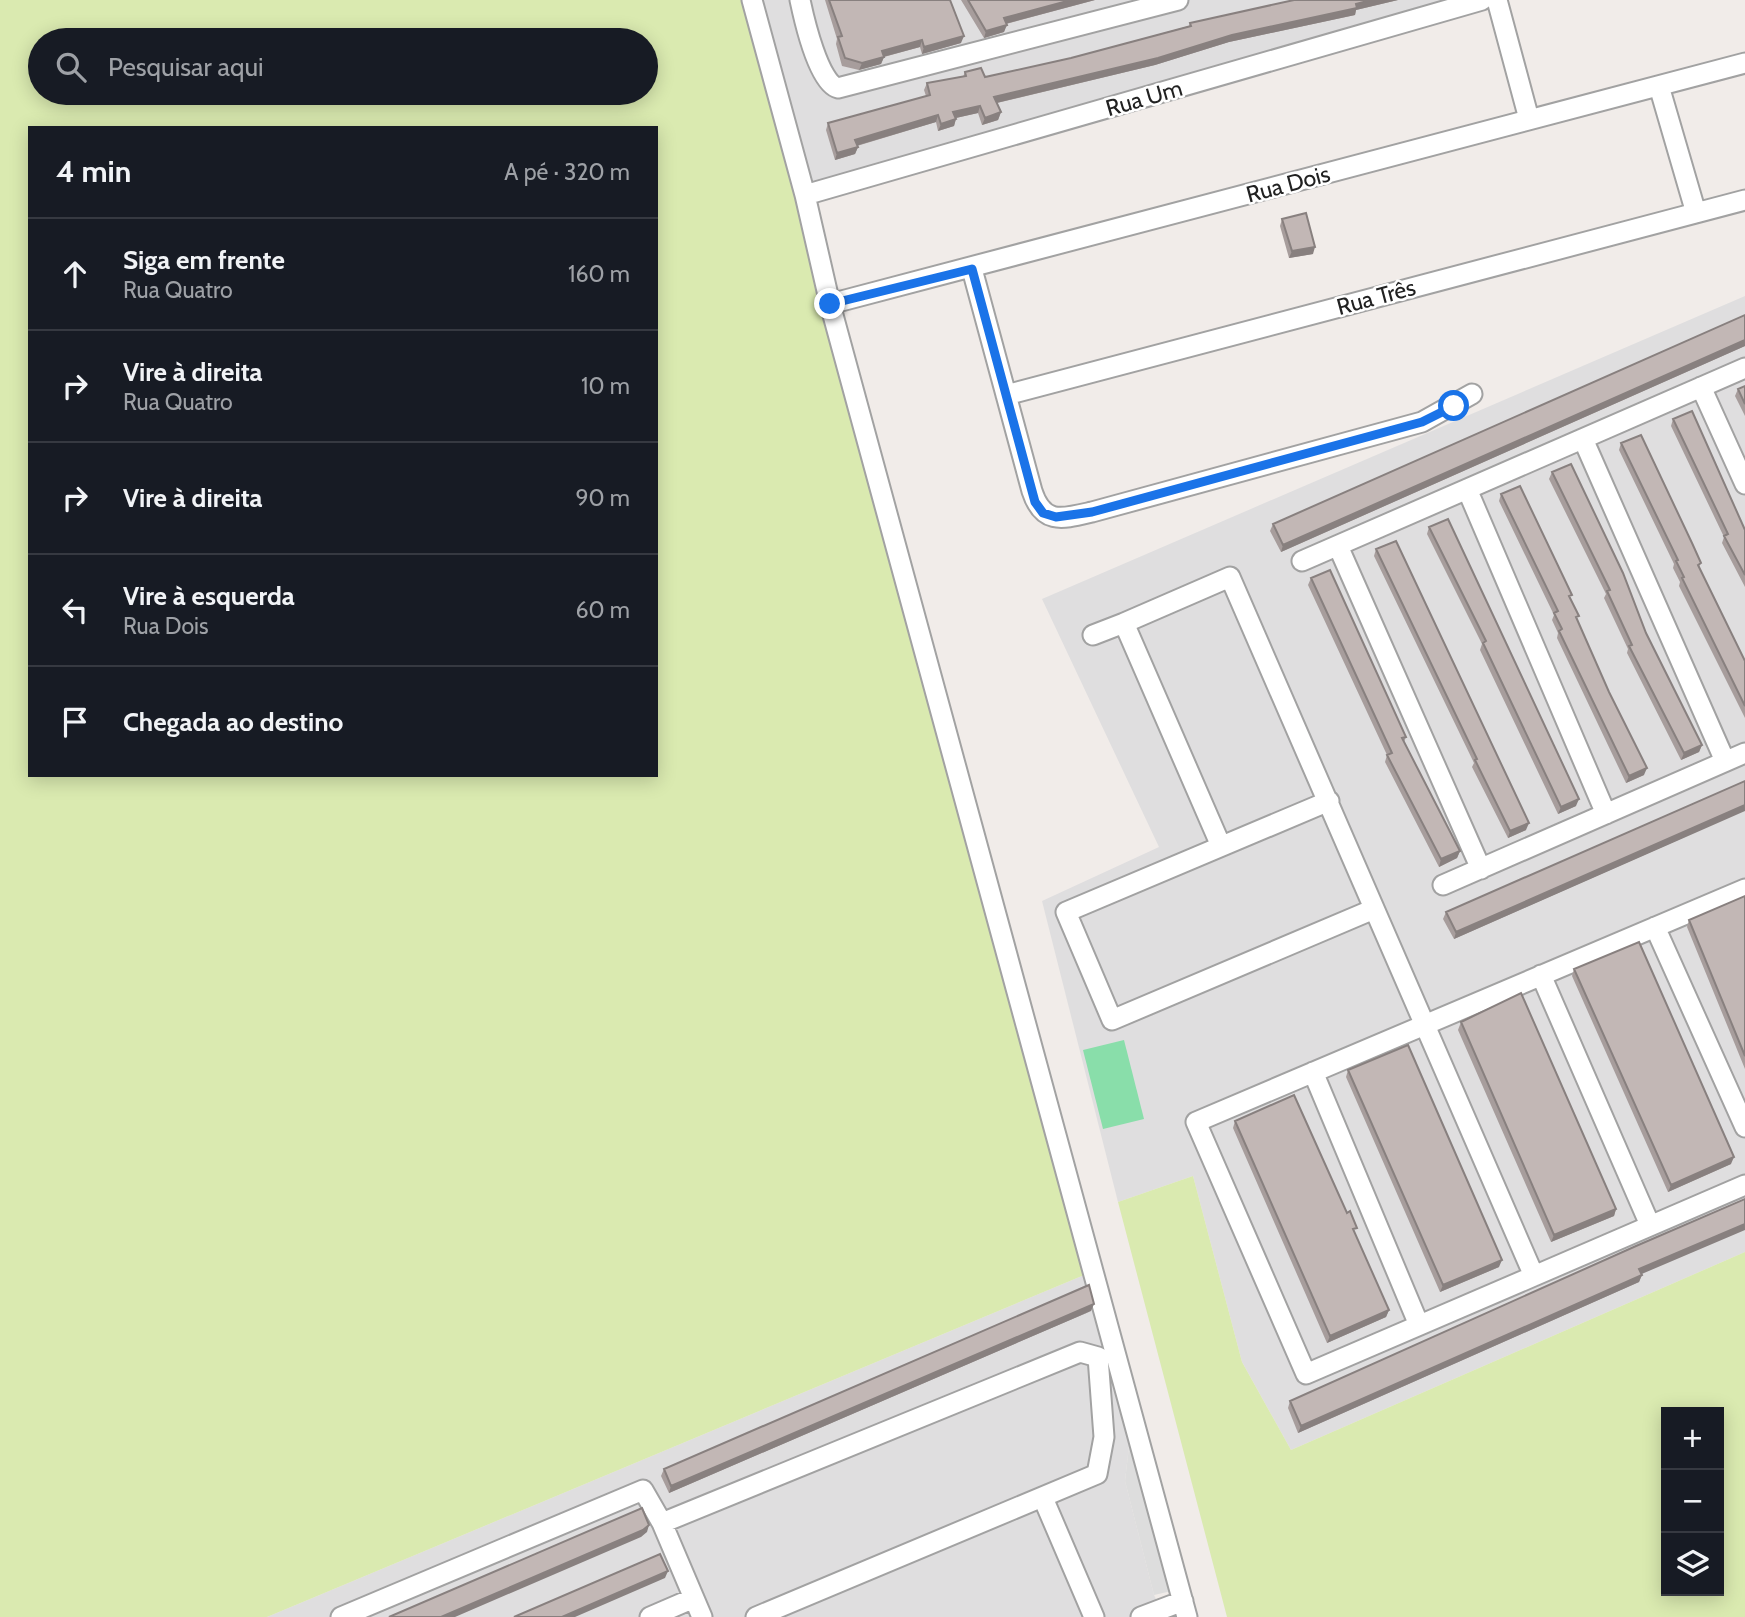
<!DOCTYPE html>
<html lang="pt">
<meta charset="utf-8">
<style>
:root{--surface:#171b24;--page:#20242c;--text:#f1f3f6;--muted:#9ea1a6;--line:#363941}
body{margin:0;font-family:Cabin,sans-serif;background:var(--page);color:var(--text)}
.controls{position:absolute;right:21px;bottom:21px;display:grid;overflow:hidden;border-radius:0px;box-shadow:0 4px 18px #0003}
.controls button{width:63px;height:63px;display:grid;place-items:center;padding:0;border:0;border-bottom:2px solid var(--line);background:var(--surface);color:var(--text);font:35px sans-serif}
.stop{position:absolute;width:21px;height:21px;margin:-16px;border:5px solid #1a73e8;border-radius:50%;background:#fff}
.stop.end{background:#1a73e8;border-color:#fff;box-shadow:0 2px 7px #0008}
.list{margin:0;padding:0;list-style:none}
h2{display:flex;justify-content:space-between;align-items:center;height:91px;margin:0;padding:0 28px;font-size:30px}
h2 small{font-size:23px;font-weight:400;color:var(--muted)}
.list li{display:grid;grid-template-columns:46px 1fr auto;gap:21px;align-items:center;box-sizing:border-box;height:112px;padding:0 28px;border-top:2px solid var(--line)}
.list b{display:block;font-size:26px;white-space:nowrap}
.list p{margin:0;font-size:23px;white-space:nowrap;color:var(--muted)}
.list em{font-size:23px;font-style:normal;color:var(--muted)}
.icon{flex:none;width:38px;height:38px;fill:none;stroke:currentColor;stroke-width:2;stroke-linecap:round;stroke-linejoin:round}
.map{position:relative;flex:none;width:1745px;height:1617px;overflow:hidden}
.search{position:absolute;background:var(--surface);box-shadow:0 4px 18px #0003;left:28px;top:28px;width:630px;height:77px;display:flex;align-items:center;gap:18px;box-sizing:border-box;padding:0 24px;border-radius:38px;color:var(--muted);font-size:26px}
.panel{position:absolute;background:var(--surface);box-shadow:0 4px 18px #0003;left:28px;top:126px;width:630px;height:651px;border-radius:0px}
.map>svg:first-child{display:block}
.residential{fill:#dfdedf}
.grass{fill:#daeab0;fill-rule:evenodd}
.pitch{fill:#89deaa}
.parking{fill:#ddd}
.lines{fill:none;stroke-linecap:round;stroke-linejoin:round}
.minor-casing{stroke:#a2a2a2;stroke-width:23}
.minor{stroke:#fff;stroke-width:19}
.wall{fill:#a79d9c}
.shaded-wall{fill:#88807f}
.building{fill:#c2b7b5;stroke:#88807f;stroke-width:2}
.route{stroke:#1a73e8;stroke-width:9}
.labels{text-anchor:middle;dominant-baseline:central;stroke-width:5;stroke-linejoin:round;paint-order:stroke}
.street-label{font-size:23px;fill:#212121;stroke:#fff}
</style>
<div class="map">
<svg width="1745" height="1617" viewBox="0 0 1745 1617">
<rect width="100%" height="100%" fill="#f1ece9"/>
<path class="residential" d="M 752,0 L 1479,0 L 805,195 Z
M 1745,296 L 1745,1252 L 1291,1450 L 1242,1362 L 1193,1176 L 1118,1202 L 1042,901 L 1159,847 L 1042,599 Z
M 1089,1273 L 1131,1429 L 1125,1481 L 1154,1595 L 1165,1617 L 267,1617 Z"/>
<path class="grass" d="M 0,0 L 743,0 L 1089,1273 L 267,1617 L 0,1617 ZM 40,40 L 646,40 L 646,93 L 40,93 ZM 30,128 L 656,128 L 656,775 L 30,775 Z
M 1193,1176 L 1242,1362 L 1291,1450 L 1745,1252 L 1745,1617 L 1227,1617 L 1118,1202 ZM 1666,1412 L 1719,1412 L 1719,1591 L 1666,1591 Z"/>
<path class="pitch" d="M 1124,1040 L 1144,1119 L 1103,1129 L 1083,1050 Z"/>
<path class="parking" d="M 1131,1429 L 1176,1590 L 1154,1595 L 1125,1481 Z"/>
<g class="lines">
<defs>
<path id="minor" d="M 752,0 L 805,195 L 830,304 L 1187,1617
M 800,0 C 804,19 819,84 838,88 L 1178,0
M 1497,0 L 1529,119
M 1659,86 L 1696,213
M 805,195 L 1482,0
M 972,269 L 1032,491 C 1043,525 1062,519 1092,512 L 1422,422 L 1472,394
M 830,304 L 1745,63
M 1701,387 L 1745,484
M 1006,395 L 1745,200
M 1583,439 L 1725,761
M 1467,489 L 1606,814
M 1338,546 L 1481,869
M 1302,561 L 1745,368
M 1093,635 L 1124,623
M 1329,801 L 1066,912 L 1112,1020 L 1374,909
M 1221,846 L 1124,623 L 1230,577 C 1333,809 1432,1043 1534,1276 L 1306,1374 L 1196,1122 L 1745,889
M 1443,885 L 1745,753
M 1655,927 L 1745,1127
M 1541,975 L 1650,1225
M 1313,1072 L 1419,1325
M 1534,1276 L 1745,1185
M 1043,1498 L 1094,1617
M 662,1523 L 1080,1352 L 1098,1357 L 1104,1437 L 1097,1474 L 756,1617
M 341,1617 L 643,1490 L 662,1523 L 702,1617
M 650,1617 L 694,1598
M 1141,1617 L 1183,1601"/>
</defs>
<use href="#minor" class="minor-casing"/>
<use href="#minor" class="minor"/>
</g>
<path class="wall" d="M 825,0 L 950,0 L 961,43 L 922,54 L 920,47 L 884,57 L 881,64 L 859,70 L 842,66 L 836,44 L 837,39 Z
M 961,0 L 1095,0 L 1006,24 L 1004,32 L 984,38 Z
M 1294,0 L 1398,0 L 1356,10 L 1355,15 L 1229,42 L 1155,65 L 997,103 L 1001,112 L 998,120 L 982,125 L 978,113 L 956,118 L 954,126 L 938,131 L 936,122 L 857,146 L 858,147 L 855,154 L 835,160 L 826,130 L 828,123 L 926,96 L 924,90 L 927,83 L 963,77 L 965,72 L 985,77 L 1071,58 L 1189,26 L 1190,23 Z
M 1282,219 L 1313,254 L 1289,258 L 1280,226 Z
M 1745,315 L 1745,346 L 1281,552 L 1270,531 L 1273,524 Z
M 1745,386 L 1745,416 L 1735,396 L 1738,389 Z
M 1673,419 L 1745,530 L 1745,587 L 1722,543 L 1724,537 L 1671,426 Z
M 1621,443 L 1701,563 L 1699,567 L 1745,661 L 1745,718 L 1679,586 L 1680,582 L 1673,568 L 1674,564 L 1619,450 Z
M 1552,472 L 1646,633 L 1702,745 L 1699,752 L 1681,760 L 1627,653 L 1628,649 L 1604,598 L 1606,594 L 1549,479 Z
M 1501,494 L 1570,599 L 1577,621 L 1644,775 L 1626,783 L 1557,638 L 1558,633 L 1552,620 L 1554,615 L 1499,501 Z
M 1429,527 L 1576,806 L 1558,814 L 1480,650 L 1482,644 L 1427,534 Z
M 1376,549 L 1526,830 L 1508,838 L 1472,767 L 1474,763 L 1374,556 Z
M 1311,578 L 1406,737 L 1404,742 L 1460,851 L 1457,858 L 1439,867 L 1385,762 L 1387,755 L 1308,585 Z
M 1687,836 L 1454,939 L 1443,919 L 1446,912 Z
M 1745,896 L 1745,1069 L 1687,927 L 1689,920 Z
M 1574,969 L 1731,1164 L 1668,1192 L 1572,976 Z
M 1461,1022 L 1616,1209 L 1614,1216 L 1551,1242 L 1458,1030 Z
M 1348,1070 L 1499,1267 L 1440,1292 L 1346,1077 Z
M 1235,1121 L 1355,1234 L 1389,1310 L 1386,1317 L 1327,1343 L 1233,1128 Z
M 1642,1274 L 1639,1282 L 1298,1433 L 1288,1408 L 1290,1401 Z
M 1091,1311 L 669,1493 L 661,1476 L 664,1469 Z"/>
<path class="shaded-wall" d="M 1071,0 L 1095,0 L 1001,25 L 1004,18 Z
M 1371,0 L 1398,0 L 1356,10 L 1355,15 L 1229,42 L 1155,65 L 992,104 L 994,97 L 1232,35 Z
M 1007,25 L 1004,32 L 984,38 L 986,31 Z
M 964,36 L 961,43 L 922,54 L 924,47 Z
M 922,40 L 920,47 L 879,58 L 882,51 Z
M 884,57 L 881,64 L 859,70 L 862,63 Z
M 980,106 L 978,113 L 951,119 L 953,112 Z
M 1001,112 L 998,120 L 982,125 L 985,118 Z
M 938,115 L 936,122 L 852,147 L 855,140 Z
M 956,119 L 954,126 L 938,131 L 941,124 Z
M 858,147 L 855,154 L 835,160 L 837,153 Z
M 1315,247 L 1313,254 L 1289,258 L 1292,251 Z
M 1745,340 L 1745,346 L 1281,552 L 1283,545 Z
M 1702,745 L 1699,752 L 1681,760 L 1684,753 Z
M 1647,768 L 1644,775 L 1626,783 L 1629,776 Z
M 1579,799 L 1576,806 L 1558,814 L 1561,807 Z
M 1745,805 L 1745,811 L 1454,939 L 1456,932 Z
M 1529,823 L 1526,830 L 1508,838 L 1510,831 Z
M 1460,851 L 1457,858 L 1439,867 L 1441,859 Z
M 1734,1157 L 1731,1164 L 1668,1192 L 1671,1185 Z
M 1616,1209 L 1614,1216 L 1551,1242 L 1554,1235 Z
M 1745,1224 L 1745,1230 L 1637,1276 L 1639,1269 Z
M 1502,1260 L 1499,1267 L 1440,1292 L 1443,1285 Z
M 1642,1275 L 1639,1282 L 1298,1433 L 1301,1426 Z
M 1094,1304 L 1091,1311 L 669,1493 L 671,1486 Z
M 1389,1310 L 1386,1317 L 1327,1343 L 1330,1336 Z
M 649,1525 L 647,1532 L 641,1537 L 455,1617 L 441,1617 Z
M 668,1571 L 665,1578 L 575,1617 L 562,1617 Z"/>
<path class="building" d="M 829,0 L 950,0 L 964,36 L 924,47 L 922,40 L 882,51 L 884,57 L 862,63 L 845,58 L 838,37 L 842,36 Z
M 968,0 L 1071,0 L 1004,18 L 1007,25 L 986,31 Z
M 1294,0 L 1371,0 L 1356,4 L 1357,8 L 1232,35 L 1158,58 L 994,97 L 1001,112 L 985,118 L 980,106 L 953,112 L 956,119 L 941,124 L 938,115 L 855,140 L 858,147 L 837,153 L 828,123 L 930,95 L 927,83 L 966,76 L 965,72 L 981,68 L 985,77 L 1071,58 L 1191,26 L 1190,23 Z
M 1306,213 L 1315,247 L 1292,251 L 1282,219 Z
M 1745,315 L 1745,340 L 1283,545 L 1273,524 Z
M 1745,386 L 1745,404 L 1738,389 Z
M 1692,411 L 1745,530 L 1745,575 L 1724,536 L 1728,534 L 1673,419 Z
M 1641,435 L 1692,543 L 1701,563 L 1698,565 L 1745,661 L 1745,706 L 1682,578 L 1684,577 L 1676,561 L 1678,560 L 1621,443 Z
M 1571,464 L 1623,573 L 1646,633 L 1702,745 L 1684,753 L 1629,646 L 1632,645 L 1607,591 L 1610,590 L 1552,472 Z
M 1520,486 L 1572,595 L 1569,596 L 1579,616 L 1576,617 L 1609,692 L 1647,768 L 1629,776 L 1559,631 L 1562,629 L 1554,613 L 1558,611 L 1501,494 Z
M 1448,519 L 1579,799 L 1561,807 L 1483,643 L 1486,641 L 1429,527 Z
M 1396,541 L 1529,823 L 1510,831 L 1475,760 L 1477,759 L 1376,549 Z
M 1330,570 L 1406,737 L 1402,738 L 1460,851 L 1441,859 L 1387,755 L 1392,753 L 1311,578 Z
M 1745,781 L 1745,805 L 1456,932 L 1446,912 Z
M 1745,896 L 1745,1056 L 1689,920 Z
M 1639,942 L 1734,1157 L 1671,1185 L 1574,969 Z
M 1521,993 L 1616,1209 L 1554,1235 L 1461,1022 Z
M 1408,1045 L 1502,1260 L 1443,1285 L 1348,1070 Z
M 1294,1095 L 1347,1213 L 1350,1211 L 1357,1228 L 1353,1229 L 1389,1310 L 1330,1336 L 1235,1121 Z
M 1745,1199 L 1745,1224 L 1639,1269 L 1642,1275 L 1301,1426 L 1290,1401 L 1636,1246 Z
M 1089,1285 L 1094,1304 L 671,1486 L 664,1469 Z
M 642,1508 L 649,1525 L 643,1530 L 441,1617 L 389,1617 Z
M 660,1554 L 668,1571 L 562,1617 L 514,1617 Z"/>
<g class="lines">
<path class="route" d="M 830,304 L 972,269 L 1035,502 L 1043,513 L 1056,517 L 1092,512 L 1422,422 L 1454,406"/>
</g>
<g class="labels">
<g class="street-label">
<text transform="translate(1144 98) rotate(-16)">Rua Um</text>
<text transform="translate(1288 184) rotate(-15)">Rua Dois</text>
<text transform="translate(1376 297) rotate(-15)">Rua Três</text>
</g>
</g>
</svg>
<div class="controls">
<button>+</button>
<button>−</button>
<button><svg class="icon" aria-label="layers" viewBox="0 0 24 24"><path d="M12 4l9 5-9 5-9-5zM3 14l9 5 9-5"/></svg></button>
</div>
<div class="stop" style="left:1454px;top:406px"></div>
<div class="stop end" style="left:830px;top:304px"></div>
<div class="search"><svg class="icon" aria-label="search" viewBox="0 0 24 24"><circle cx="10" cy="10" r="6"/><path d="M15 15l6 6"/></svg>Pesquisar aqui</div>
<section class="panel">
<h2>4 min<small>A pé · 320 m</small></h2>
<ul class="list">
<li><svg class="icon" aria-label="ahead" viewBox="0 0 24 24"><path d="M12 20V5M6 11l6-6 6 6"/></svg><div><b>Siga em frente</b><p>Rua Quatro</p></div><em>160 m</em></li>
<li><svg class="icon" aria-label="right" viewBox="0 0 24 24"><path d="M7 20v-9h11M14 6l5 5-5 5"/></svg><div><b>Vire à direita</b><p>Rua Quatro</p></div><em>10 m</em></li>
<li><svg class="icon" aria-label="right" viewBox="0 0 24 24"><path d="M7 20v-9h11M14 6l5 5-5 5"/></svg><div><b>Vire à direita</b></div><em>90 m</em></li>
<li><svg class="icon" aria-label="left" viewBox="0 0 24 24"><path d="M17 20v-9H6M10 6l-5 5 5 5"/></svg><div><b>Vire à esquerda</b><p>Rua Dois</p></div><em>60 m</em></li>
<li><svg class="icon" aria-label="arrive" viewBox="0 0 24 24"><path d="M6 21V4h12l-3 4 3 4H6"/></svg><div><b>Chegada ao destino</b></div></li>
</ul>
</section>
</div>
